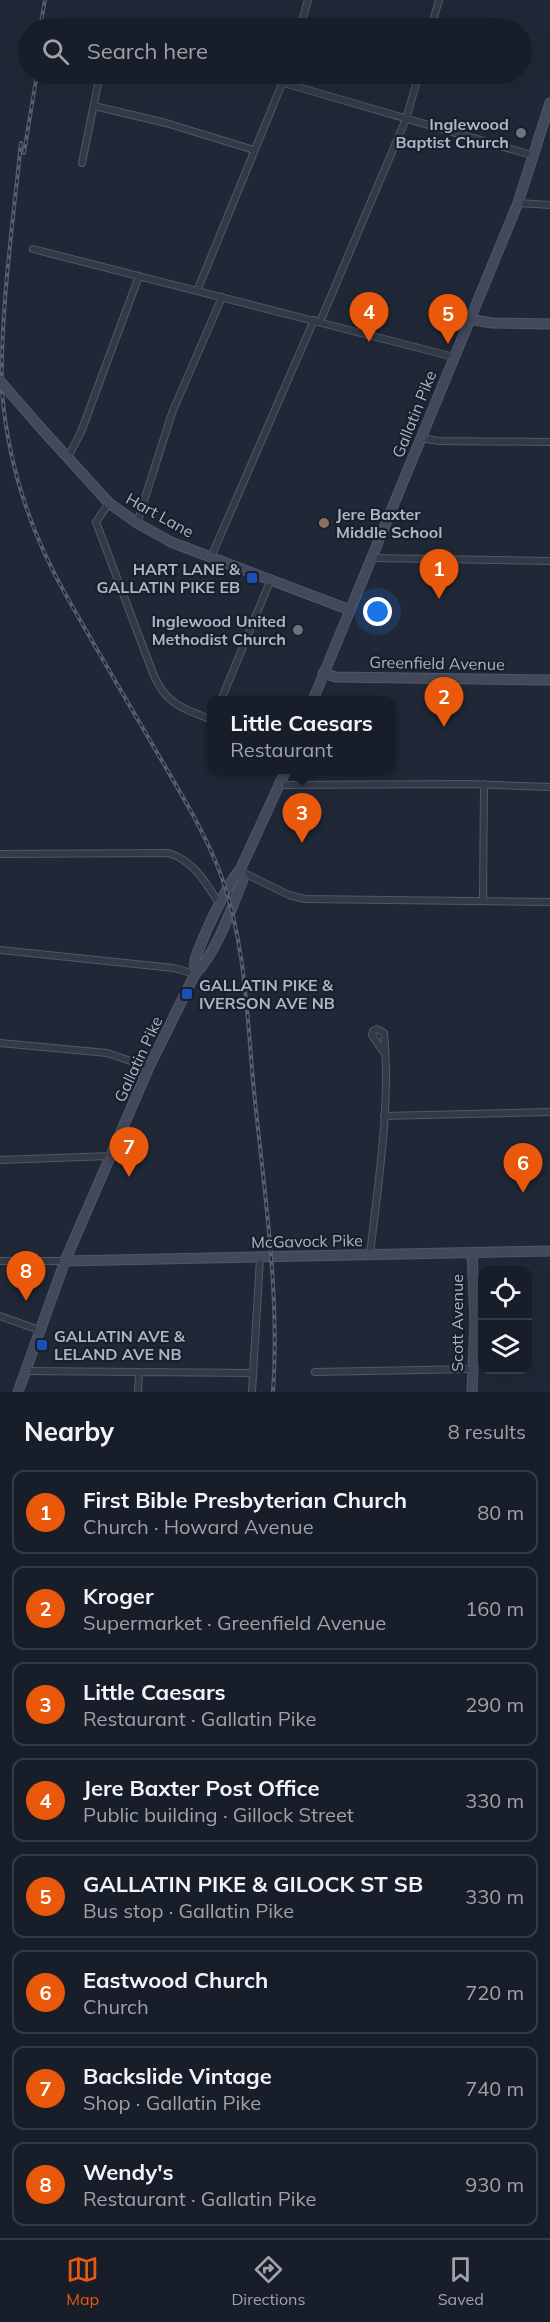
<!DOCTYPE html>
<meta charset="utf-8">
<style>
:root{--surface:#181e29;--page:#252b35;--text:#f1f3f6;--muted:#9fa2a8;--line:#363c46;--accent:#ea580c}
body{margin:0;font-family:Mulish,sans-serif;background:var(--page);color:var(--text)}
.controls{position:absolute;right:18px;bottom:18px;display:grid;overflow:hidden;border-radius:12px;box-shadow:0 6px 24px #0002}
.controls button{width:54px;height:54px;display:grid;place-items:center;padding:0;border:0;border-bottom:2px solid var(--line);background:var(--surface);color:var(--text);font:30px sans-serif}
.you{position:absolute;left:378px;top:612px;width:21px;height:21px;margin:-15px;border:4px solid #fff;border-radius:50%;background:#1a73e8;box-shadow:0 0 0 9px #1a73e833}
.badge{display:grid;place-items:center;width:39px;height:39px;border-radius:50%;background:var(--accent);color:#fff;font-size:20px;font-weight:700}
.pin{position:absolute;translate:-50% -50px;filter:drop-shadow(0 2px 3px #0008)}
.pin::after{content:'';position:absolute;top:32px;width:21px;height:18px;background:inherit;clip-path:polygon(0 0,100% 0,50% 100%)}
.popup{position:absolute;left:207px;top:696px;width:189px;height:78px;box-sizing:border-box;display:grid;place-content:center;border-radius:12px;background:var(--surface);filter:drop-shadow(0 2px 4px #0005);font-size:20px;white-space:nowrap;color:var(--muted)}
.popup b{font-size:22px;color:var(--text)}
.popup::after{content:'';position:absolute;left:50%;top:100%;margin-left:-12px;border:12px solid transparent;border-top-color:var(--surface)}
.list{margin:0;padding:0;list-style:none}
h2{display:flex;justify-content:space-between;align-items:center;height:78px;margin:0;padding:0 24px;font-size:26px}
h2 small{font-size:20px;font-weight:400;color:var(--muted)}
.list li{display:grid;grid-template-columns:39px 1fr auto;gap:18px;align-items:center;box-sizing:border-box;height:84px;margin:0 12px 12px;padding:0 12px;border:2px solid var(--line);border-radius:12px}
.list b{display:block;font-size:22px;white-space:nowrap}
.list p{margin:0;font-size:20px;white-space:nowrap;color:var(--muted)}
.list em{font-size:20px;font-style:normal;color:var(--muted)}
.icon{flex:none;width:33px;height:33px;fill:none;stroke:currentColor;stroke-width:2;stroke-linecap:round;stroke-linejoin:round}
.map{position:relative;flex:none;width:550px;height:1392px;overflow:hidden}
.search{position:absolute;background:var(--surface);box-shadow:0 6px 24px #0002;left:18px;right:18px;top:18px;height:66px;display:flex;align-items:center;gap:15px;box-sizing:border-box;padding:0 21px;border-radius:33px;color:var(--muted);font-size:22px}
.sheet{height:846px;background:var(--surface)}
nav{display:flex;justify-content:space-around;align-items:center;box-sizing:border-box;height:84px;border-top:2px solid var(--line);background:var(--surface);font-size:16px;color:var(--muted)}
nav a{display:grid;justify-items:center;gap:3px}
nav .on{color:var(--accent)}
.map>svg:first-child{display:block}
.lines{fill:none;stroke-linecap:round;stroke-linejoin:round}
.street-casing{stroke:#515765;stroke-width:8}
.secondary-casing{stroke:#515765;stroke-width:11}
.street{stroke:#333a47;stroke-width:6}
.secondary{stroke:#41495a;stroke-width:9}
.rail-casing{stroke:#555d6f;stroke-width:4}
.rail{stroke:#191f2c;stroke-width:1.5;stroke-dasharray:4.5;stroke-linecap:butt}
.secondary-bridge-casing{stroke:#515765;stroke-width:11;stroke-linecap:butt}
.secondary-bridge{stroke:#41495a;stroke-width:9}
.worship-dot{fill:#6b7280;stroke:#191f2c;stroke-width:2}
.education-dot{fill:#8d6e63;stroke:#191f2c;stroke-width:2}
.transit-dot{fill:#1a4fb4;stroke:#191f2c;stroke-width:2}
.labels{text-anchor:middle;dominant-baseline:central;stroke-width:4.5;stroke-linejoin:round;paint-order:stroke}
.poi-label{font-size:16px;font-weight:bold;fill:#adb4c4;stroke:#191f2c;text-anchor:end}
.street-label{font-size:16px;fill:#adb4c4;stroke:#191f2c}
</style>
<div class="map">
<svg width="550" height="1392" viewBox="0 0 550 1392">
<rect width="100%" height="100%" fill="#202837"/>
<g class="lines">
<defs>
<path id="street" d="M 300,28 L 308,0
M 431,28 L 439,0
M 284,83 L 535,156
M 94,106 L 166,123 L 254,150
M 82,163 L 100,74
M 518,203 L 550,205
M 33,249 L 454,357
M 197,291 L 286,74
M 320,322 L 406,119 L 419,74
M 421,438 L 439,441 L 550,442
M 68,457 L 81,432 L 139,276
M 109,503 L 96,522 L 154,676 C 168,706 183,708 212,720
M 137,523 L 172,413 L 222,297
M 211,557 L 314,320
M 371,558 L 550,561
M 221,700 L 271,579
M 279,785 L 468,784 L 550,787
M 0,854 L 169,853 C 195,862 206,883 220,905
M 240,871 L 289,895 L 305,899 L 550,902
M 483,901 L 484,784
M 0,950 L 174,968 L 195,974
M 0,1043 L 107,1053 L 149,1067
M 384,1116 L 550,1112
M 0,1160 L 110,1156
M 370,1255 C 378,1182 391,1106 384,1033 L 377,1029 L 373,1031 L 372,1035 L 385,1054
M 0,1261 L 65,1261
M 0,1316 L 39,1330
M 25,1371 L 253,1373
M 315,1372 L 472,1369
M 138,1392 L 139,1372
M 252,1392 L 260,1258"/>
<path id="secondary" d="M 469,319 L 492,323 L 550,324
M 39,426 L 109,503 L 137,523 L 171,542 L 350,610
M 323,673 L 336,677 L 550,680
M 313,700 L 518,203 L 550,103
M 195,974 C 195,970 194,965 195,960 C 201,941 227,883 240,870 L 286,770
M 65,1261 L 550,1251
M 18,1392 L 65,1261 L 149,1067 L 195,974 C 217,952 231,909 243,880 L 240,870
M 472,1392 L 475,1321 L 472,1253"/>
</defs>
<use href="#street" class="street-casing"/>
<use href="#secondary" class="secondary-casing"/>
<use href="#street" class="street"/>
<use href="#secondary" class="secondary"/>
<defs>
<path id="rail" d="M 40,28 L 45,0
M 21,143 C 13,222 0,313 2,392 C 8,464 31,534 67,597 C 98,652 130,706 162,761 C 184,799 207,836 222,878 C 246,946 247,1020 254,1091 C 264,1191 280,1292 273,1392
M 24,153 L 37,74"/>
</defs>
<use href="#rail" class="rail-casing"/>
<use href="#rail" class="rail"/>
<defs>
<path id="secondary-bridge" d="M 0,381 L 39,426"/>
</defs>
<use href="#secondary-bridge" class="secondary-bridge-casing"/>
<use href="#secondary-bridge" class="secondary-bridge"/>
</g>
<g class="worship-dot">
<circle cx="521" cy="133" r="6"/>
<circle cx="298" cy="630" r="6"/>
</g>
<circle class="education-dot" cx="324" cy="523" r="6"/>
<g class="transit-dot">
<rect x="246" y="572" width="12" height="12" rx="3"/>
<rect x="181" y="988" width="12" height="12" rx="3"/>
<rect x="36" y="1339" width="12" height="12" rx="3"/>
</g>
<g class="labels">
<g class="poi-label">
<text x="509" y="124">Inglewood<tspan x="509" dy="18">Baptist Church</tspan></text>
<text x="336" y="514" text-anchor="start">Jere Baxter<tspan x="336" dy="18">Middle School</tspan></text>
<text x="240" y="569">HART LANE &amp;<tspan x="240" dy="18">GALLATIN PIKE EB</tspan></text>
<text x="286" y="621">Inglewood United<tspan x="286" dy="18">Methodist Church</tspan></text>
<text x="199" y="985" text-anchor="start">GALLATIN PIKE &amp;<tspan x="199" dy="18">IVERSON AVE NB</tspan></text>
<text x="54" y="1336" text-anchor="start">GALLATIN AVE &amp;<tspan x="54" dy="18">LELAND AVE NB</tspan></text>
</g>
<g class="street-label">
<text transform="translate(414 414) rotate(-68)">Gallatin Pike</text>
<text transform="translate(160 515) rotate(29)">Hart Lane</text>
<text transform="translate(437 663) rotate(1)">Greenfield Avenue</text>
<text transform="translate(138 1059) rotate(-65)">Gallatin Pike</text>
<text transform="translate(307 1241) rotate(-1)">McGavock Pike</text>
<text transform="translate(457 1323) rotate(-90)">Scott Avenue</text>
</g>
</g>
</svg>
<div class="controls">
<button><svg class="icon" aria-label="locate" viewBox="0 0 24 24"><circle cx="12" cy="12" r="6"/><path d="M12 2v4M12 18v4M2 12h4M18 12h4"/></svg></button>
<button><svg class="icon" aria-label="layers" viewBox="0 0 24 24"><path d="M12 4l9 5-9 5-9-5zM3 14l9 5 9-5"/></svg></button>
</div>
<div class="you"></div>
<div class="pin badge" style="left:439px;top:599px">1</div>
<div class="pin badge" style="left:444px;top:727px">2</div>
<div class="pin badge" style="left:302px;top:843px">3</div>
<div class="popup"><b>Little Caesars</b>Restaurant</div>
<div class="pin badge" style="left:369px;top:342px">4</div>
<div class="pin badge" style="left:448px;top:344px">5</div>
<div class="pin badge" style="left:523px;top:1193px">6</div>
<div class="pin badge" style="left:129px;top:1177px">7</div>
<div class="pin badge" style="left:26px;top:1301px">8</div>
<div class="search"><svg class="icon" aria-label="search" viewBox="0 0 24 24"><circle cx="10" cy="10" r="6"/><path d="M15 15l6 6"/></svg>Search here</div>
</div>
<section class="sheet">
<h2>Nearby<small>8 results</small></h2>
<ul class="list">
<li><span class="badge">1</span><div><b>First Bible Presbyterian Church</b><p>Church · Howard Avenue</p></div><em>80 m</em></li>
<li><span class="badge">2</span><div><b>Kroger</b><p>Supermarket · Greenfield Avenue</p></div><em>160 m</em></li>
<li><span class="badge">3</span><div><b>Little Caesars</b><p>Restaurant · Gallatin Pike</p></div><em>290 m</em></li>
<li><span class="badge">4</span><div><b>Jere Baxter Post Office</b><p>Public building · Gillock Street</p></div><em>330 m</em></li>
<li><span class="badge">5</span><div><b>GALLATIN PIKE &amp; GILOCK ST SB</b><p>Bus stop · Gallatin Pike</p></div><em>330 m</em></li>
<li><span class="badge">6</span><div><b>Eastwood Church</b><p>Church</p></div><em>720 m</em></li>
<li><span class="badge">7</span><div><b>Backslide Vintage</b><p>Shop · Gallatin Pike</p></div><em>740 m</em></li>
<li><span class="badge">8</span><div><b>Wendy's</b><p>Restaurant · Gallatin Pike</p></div><em>930 m</em></li>
</ul>
</section>
<nav>
<a class="on"><svg class="icon" aria-label="map" viewBox="0 0 24 24"><path d="M3 6l6-2 6 2 6-2v14l-6 2-6-2-6 2zM9 4v14M15 6v14"/></svg>Map</a>
<a><svg class="icon" aria-label="directions" viewBox="0 0 24 24"><path d="M12 3l9 9-9 9-9-9zM9 14v-3h6M13 9l2 2-2 2"/></svg>Directions</a>
<a><svg class="icon" aria-label="saved" viewBox="0 0 24 24"><path d="M7 4h10v16l-5-4-5 4z"/></svg>Saved</a>
</nav>
